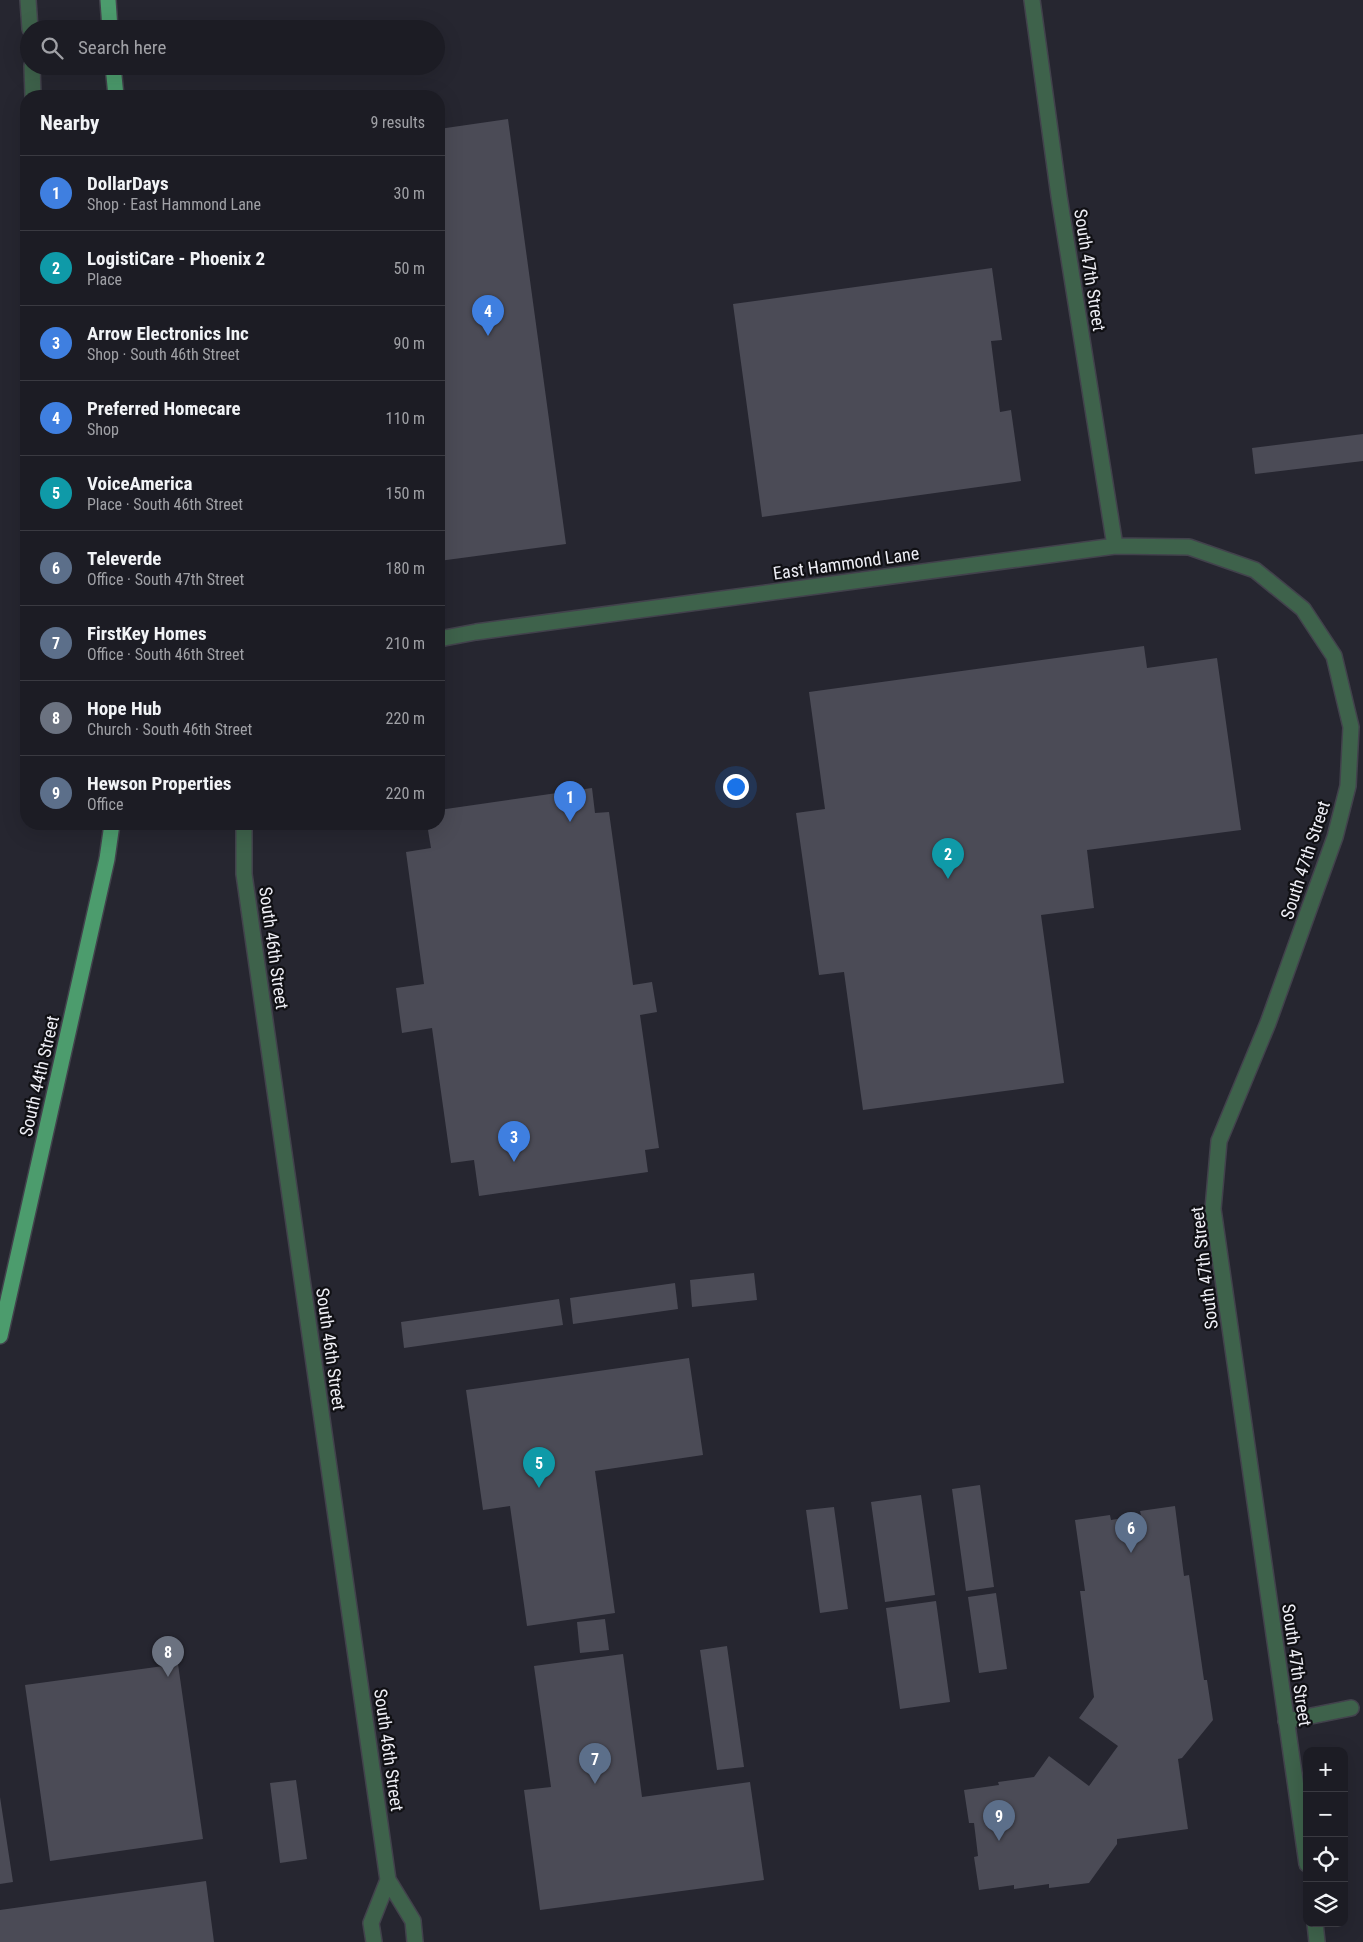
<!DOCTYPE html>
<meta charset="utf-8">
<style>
:root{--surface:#1c1c24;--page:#25252c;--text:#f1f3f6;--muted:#a0a1a6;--line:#3a3a41;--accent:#0f766e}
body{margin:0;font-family:"Roboto Condensed",sans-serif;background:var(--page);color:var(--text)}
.controls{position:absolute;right:15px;bottom:15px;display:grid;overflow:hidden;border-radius:10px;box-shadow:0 5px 20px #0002}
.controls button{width:45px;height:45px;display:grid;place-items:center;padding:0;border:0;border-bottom:1px solid var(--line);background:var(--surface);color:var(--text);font:25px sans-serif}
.you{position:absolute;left:735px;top:786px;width:18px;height:18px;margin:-12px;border:4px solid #fff;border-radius:50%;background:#1a73e8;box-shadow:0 0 0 8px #1a73e833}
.badge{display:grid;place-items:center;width:32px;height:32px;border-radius:50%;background:var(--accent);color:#fff;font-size:16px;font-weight:700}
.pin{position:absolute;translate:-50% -41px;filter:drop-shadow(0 1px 2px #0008)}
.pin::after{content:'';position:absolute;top:26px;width:18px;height:15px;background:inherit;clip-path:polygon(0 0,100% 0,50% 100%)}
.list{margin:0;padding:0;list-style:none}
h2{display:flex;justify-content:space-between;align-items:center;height:65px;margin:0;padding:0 20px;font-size:21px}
h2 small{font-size:16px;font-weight:400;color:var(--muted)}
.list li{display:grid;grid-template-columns:32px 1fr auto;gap:15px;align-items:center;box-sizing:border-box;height:75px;padding:0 20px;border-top:1px solid var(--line)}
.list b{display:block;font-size:19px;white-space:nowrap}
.list p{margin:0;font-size:16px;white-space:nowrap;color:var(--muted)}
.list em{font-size:16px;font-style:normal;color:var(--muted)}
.icon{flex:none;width:28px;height:28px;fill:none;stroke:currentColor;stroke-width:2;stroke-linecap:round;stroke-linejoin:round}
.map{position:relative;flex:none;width:1363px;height:1942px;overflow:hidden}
.search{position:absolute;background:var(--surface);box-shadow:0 5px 20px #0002;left:20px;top:20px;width:425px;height:55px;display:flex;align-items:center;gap:12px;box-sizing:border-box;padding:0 18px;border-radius:28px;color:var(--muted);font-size:19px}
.panel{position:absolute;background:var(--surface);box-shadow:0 5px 20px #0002;left:20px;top:90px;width:425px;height:740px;border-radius:20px}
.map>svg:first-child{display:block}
.building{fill:#4b4b56}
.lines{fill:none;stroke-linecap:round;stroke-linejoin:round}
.lane-casing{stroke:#42424c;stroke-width:18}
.street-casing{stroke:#42424c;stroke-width:18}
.primary-casing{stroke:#42424c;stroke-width:18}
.lane{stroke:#3e624b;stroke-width:15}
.street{stroke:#3e624b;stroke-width:15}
.primary{stroke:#4c9c6d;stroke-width:15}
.labels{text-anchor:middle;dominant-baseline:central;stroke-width:4.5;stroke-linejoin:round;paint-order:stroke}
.street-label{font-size:18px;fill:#eeeef5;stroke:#101014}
</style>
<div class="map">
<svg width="1363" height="1942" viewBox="0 0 1363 1942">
<rect width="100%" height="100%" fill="#262630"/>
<path class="building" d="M 508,119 L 566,544 L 439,561 L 439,129 Z
M 992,268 L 1002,340 L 991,341 L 1000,412 L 1011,410 L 1021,481 L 762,517 L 733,304 Z
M 1363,434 L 1363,461 L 1255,474 L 1252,448 Z
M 1144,646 L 1147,668 L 1217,658 L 1241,830 L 1087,850 L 1094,908 L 1041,915 L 1064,1083 L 863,1110 L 844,972 L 819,975 L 796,813 L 825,809 L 809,692 Z
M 592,788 L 595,813 L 609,812 L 633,985 L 652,982 L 657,1012 L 640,1015 L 659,1148 L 645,1150 L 648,1172 L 479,1196 L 474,1160 L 451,1163 L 432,1028 L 402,1033 L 396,988 L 424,984 L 406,852 L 431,848 L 427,824 L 439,824 L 439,810 Z
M 754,1273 L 757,1300 L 692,1307 L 690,1280 Z
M 675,1283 L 678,1309 L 573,1324 L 570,1298 Z
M 559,1299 L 563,1325 L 404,1348 L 401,1322 Z
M 689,1358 L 703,1455 L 595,1471 L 615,1613 L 527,1626 L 510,1506 L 483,1510 L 466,1390 Z
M 980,1485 L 994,1587 L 966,1591 L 952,1489 Z
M 921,1495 L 935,1595 L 885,1602 L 871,1502 Z
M 1175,1506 L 1184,1576 L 1189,1575 L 1204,1680 L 1207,1680 L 1213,1720 L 1182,1758 L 1178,1759 L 1188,1829 L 1117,1839 L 1117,1844 L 1089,1883 L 1049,1888 L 1049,1884 L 1014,1889 L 1014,1885 L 979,1890 L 974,1857 L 978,1856 L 974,1823 L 969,1823 L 964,1790 L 999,1785 L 998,1782 L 1034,1777 L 1049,1756 L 1089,1786 L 1118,1746 L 1079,1718 L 1094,1697 L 1080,1591 L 1085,1591 L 1075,1520 L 1110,1515 L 1111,1520 L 1141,1515 L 1140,1511 Z
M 834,1507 L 848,1609 L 820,1613 L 806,1510 Z
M 996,1593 L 1007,1669 L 979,1673 L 968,1597 Z
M 936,1601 L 950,1702 L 900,1709 L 886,1608 Z
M 605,1619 L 609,1650 L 580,1653 L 577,1622 Z
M 727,1646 L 744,1767 L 717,1770 L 700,1650 Z
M 623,1654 L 642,1797 L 750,1782 L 764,1880 L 540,1910 L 524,1790 L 551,1787 L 534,1666 Z
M 178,1664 L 203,1839 L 50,1861 L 25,1685 Z
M 296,1780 L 307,1859 L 280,1863 L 270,1783 Z
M 0,1797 L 13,1882 L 0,1884 Z
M 206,1881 L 214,1942 L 0,1942 L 0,1910 Z"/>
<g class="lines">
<defs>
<path id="lane" d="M 28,0 L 30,29
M 32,66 L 33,96
M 1286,1721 L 1351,1708"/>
<path id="street" d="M 1032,0 L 1059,196 L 1115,546
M 439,639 L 476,632 L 1115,546 L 1189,547 L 1255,570 L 1303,609 L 1334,656 L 1351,727 L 1348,786 L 1335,837 L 1268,1023 L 1219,1141 L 1213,1209 L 1307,1864
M 244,824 L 244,874 L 388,1880 L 413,1921 L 415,1942
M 1315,1923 L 1317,1942
M 374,1942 L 371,1923 L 388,1880"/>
<path id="primary" d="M 108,0 L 110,29
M 113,66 L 116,96
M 0,1336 L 107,859 L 112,824"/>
</defs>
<use href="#lane" class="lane-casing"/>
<use href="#street" class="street-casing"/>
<use href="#primary" class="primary-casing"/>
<use href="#lane" class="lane"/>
<use href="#street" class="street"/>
<use href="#primary" class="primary"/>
</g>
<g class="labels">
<g class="street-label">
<text transform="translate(1090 270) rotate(81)">South 47th Street</text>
<text transform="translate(846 563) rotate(-8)">East Hammond Lane</text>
<text transform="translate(1305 860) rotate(-72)">South 47th Street</text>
<text transform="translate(274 948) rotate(82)">South 46th Street</text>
<text transform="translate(39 1076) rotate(-77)">South 44th Street</text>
<text transform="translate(1204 1268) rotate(-97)">South 47th Street</text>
<text transform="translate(331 1349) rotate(82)">South 46th Street</text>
<text transform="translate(1297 1665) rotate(82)">South 47th Street</text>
<text transform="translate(389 1750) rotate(82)">South 46th Street</text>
</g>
</g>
</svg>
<div class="controls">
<button>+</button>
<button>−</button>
<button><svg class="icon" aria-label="locate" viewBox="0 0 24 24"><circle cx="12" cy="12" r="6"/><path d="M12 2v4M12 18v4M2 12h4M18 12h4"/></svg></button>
<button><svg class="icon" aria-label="layers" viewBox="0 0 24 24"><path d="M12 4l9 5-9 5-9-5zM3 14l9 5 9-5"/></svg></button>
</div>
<div class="you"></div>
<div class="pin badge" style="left:570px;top:822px;background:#3f7fe0">1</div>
<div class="pin badge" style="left:948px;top:879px;background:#0f9aa8">2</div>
<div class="pin badge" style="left:514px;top:1162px;background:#3f7fe0">3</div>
<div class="pin badge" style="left:488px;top:336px;background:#3f7fe0">4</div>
<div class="pin badge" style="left:539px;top:1488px;background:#0f9aa8">5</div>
<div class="pin badge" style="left:1131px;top:1553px;background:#5c6f8a">6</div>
<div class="pin badge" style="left:595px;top:1784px;background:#5c6f8a">7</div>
<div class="pin badge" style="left:168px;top:1677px;background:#6b7280">8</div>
<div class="pin badge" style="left:999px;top:1841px;background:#5c6f8a">9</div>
<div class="search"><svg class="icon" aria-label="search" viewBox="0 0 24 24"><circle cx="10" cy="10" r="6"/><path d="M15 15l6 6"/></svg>Search here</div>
<section class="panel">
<h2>Nearby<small>9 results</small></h2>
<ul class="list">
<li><span class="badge" style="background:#3f7fe0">1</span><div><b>DollarDays</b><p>Shop · East Hammond Lane</p></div><em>30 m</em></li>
<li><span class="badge" style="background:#0f9aa8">2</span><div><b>LogistiCare - Phoenix 2</b><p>Place</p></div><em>50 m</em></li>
<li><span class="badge" style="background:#3f7fe0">3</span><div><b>Arrow Electronics Inc</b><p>Shop · South 46th Street</p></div><em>90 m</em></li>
<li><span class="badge" style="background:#3f7fe0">4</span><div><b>Preferred Homecare</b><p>Shop</p></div><em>110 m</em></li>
<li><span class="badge" style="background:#0f9aa8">5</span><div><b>VoiceAmerica</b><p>Place · South 46th Street</p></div><em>150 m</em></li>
<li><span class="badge" style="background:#5c6f8a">6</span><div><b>Televerde</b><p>Office · South 47th Street</p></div><em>180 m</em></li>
<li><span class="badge" style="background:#5c6f8a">7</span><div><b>FirstKey Homes</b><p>Office · South 46th Street</p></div><em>210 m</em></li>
<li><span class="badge" style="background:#6b7280">8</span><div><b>Hope Hub</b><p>Church · South 46th Street</p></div><em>220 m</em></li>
<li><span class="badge" style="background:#5c6f8a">9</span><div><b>Hewson Properties</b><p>Office</p></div><em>220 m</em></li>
</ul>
</section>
</div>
